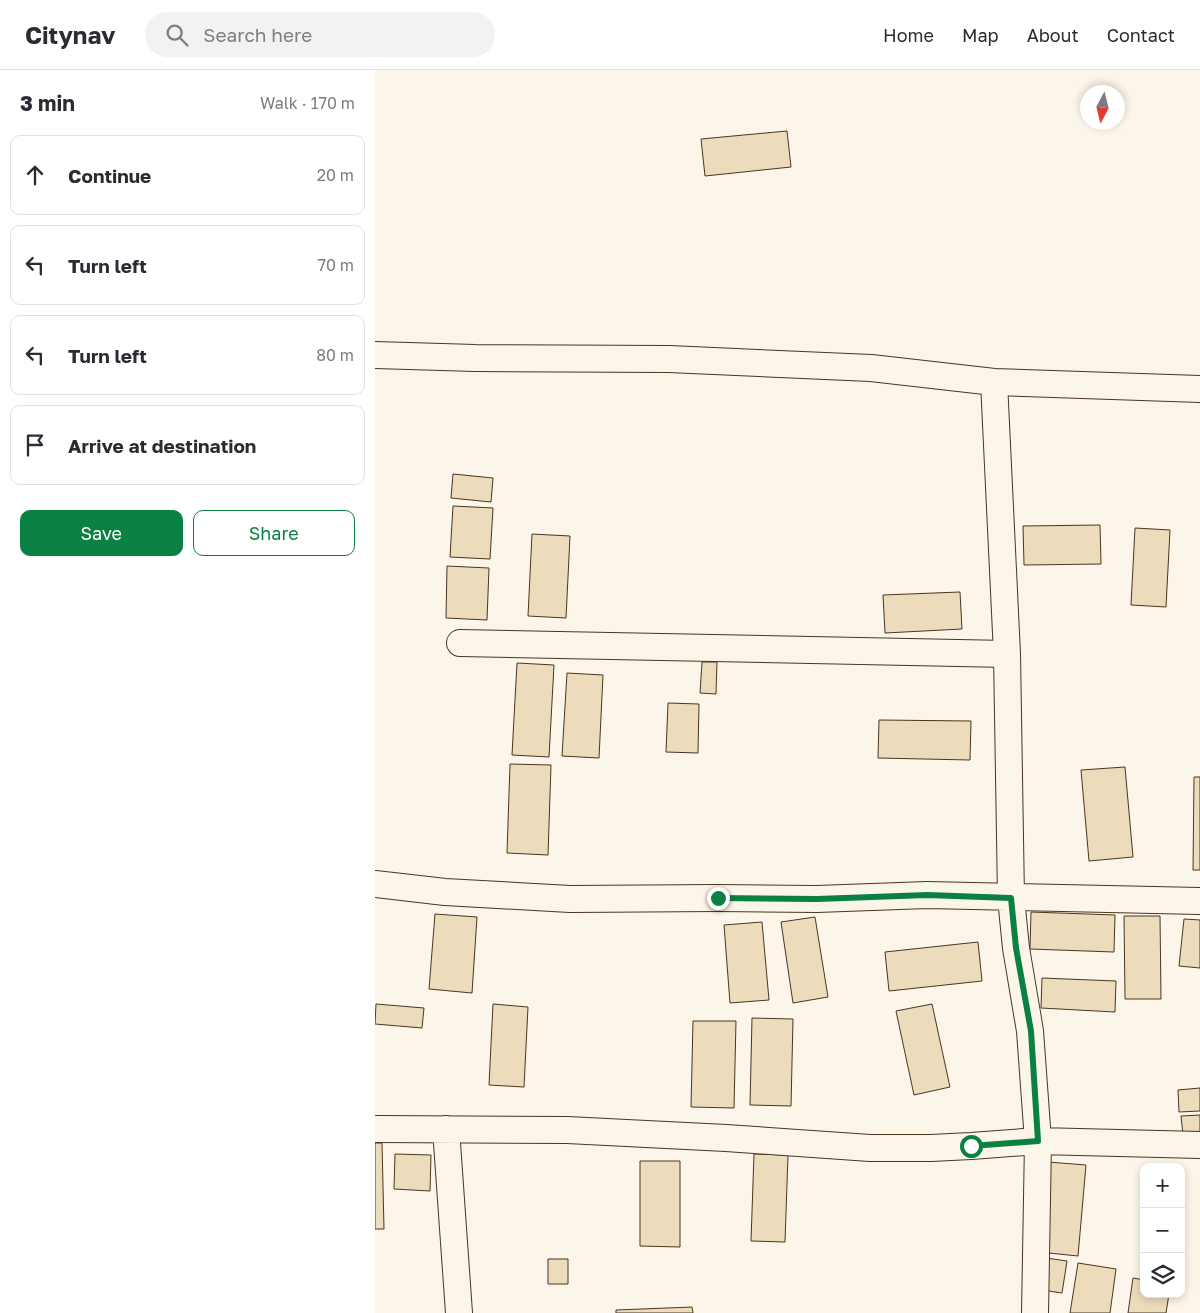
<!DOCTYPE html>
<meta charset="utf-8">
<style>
:root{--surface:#fff;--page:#f2f2f3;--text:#2b2b33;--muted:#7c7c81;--line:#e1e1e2;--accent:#0b8043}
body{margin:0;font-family:"Golos Text",sans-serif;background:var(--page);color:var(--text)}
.controls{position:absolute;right:15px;bottom:15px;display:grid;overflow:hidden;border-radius:10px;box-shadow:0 2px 8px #0003}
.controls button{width:45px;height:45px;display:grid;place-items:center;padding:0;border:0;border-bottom:1px solid var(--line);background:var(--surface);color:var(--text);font:25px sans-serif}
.compass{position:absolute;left:705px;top:15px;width:45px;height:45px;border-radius:50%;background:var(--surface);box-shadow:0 2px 8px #0003;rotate:187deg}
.stop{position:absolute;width:15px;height:15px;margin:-11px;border:4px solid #0b8043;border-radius:50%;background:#fff}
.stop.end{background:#0b8043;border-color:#fff;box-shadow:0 1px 5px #0008}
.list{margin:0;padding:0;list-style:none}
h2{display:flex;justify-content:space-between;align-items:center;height:65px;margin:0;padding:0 20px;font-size:21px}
h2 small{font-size:16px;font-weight:400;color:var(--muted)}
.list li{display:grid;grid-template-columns:32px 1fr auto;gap:15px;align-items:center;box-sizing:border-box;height:80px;margin:0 10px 10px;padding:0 10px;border:1px solid var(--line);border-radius:10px}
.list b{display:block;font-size:19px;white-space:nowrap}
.list em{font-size:16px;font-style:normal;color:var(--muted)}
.actions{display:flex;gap:10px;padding:15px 20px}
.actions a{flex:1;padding:11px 0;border:1px solid var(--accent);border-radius:10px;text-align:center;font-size:18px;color:var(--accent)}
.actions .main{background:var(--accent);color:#fff}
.icon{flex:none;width:28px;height:28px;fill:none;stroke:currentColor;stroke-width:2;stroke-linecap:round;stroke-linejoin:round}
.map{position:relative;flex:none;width:825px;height:1243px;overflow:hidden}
header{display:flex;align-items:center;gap:30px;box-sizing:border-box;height:70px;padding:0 25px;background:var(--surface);border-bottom:1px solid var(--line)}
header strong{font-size:24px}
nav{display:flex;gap:28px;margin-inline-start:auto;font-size:18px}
.search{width:350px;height:45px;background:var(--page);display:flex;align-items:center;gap:12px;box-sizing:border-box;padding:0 18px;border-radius:28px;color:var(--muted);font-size:19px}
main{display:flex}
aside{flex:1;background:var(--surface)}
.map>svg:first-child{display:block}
.building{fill:#ecdcbc;stroke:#4a3520}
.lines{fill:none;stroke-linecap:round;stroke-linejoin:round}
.minor-casing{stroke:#4a3520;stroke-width:28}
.minor{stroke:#fbf6e9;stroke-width:26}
.route{stroke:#0b8043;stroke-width:6}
</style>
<header>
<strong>Citynav</strong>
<div class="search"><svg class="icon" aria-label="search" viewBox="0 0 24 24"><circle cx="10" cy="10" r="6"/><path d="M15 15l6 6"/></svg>Search here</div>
<nav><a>Home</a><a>Map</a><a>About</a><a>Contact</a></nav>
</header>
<main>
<aside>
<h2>3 min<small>Walk · 170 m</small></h2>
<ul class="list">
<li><svg class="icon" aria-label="ahead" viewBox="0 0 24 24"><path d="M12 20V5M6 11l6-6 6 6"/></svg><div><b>Continue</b></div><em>20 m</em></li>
<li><svg class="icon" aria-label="left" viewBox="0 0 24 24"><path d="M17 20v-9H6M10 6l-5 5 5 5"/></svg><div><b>Turn left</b></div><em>70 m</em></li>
<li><svg class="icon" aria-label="left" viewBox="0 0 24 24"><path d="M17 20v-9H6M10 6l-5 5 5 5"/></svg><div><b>Turn left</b></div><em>80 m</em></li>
<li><svg class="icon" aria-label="arrive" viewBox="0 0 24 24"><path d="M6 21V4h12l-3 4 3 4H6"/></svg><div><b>Arrive at destination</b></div></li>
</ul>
<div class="actions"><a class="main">Save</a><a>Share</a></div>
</aside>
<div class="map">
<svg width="825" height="1243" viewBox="0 0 825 1243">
<rect width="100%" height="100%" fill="#fbf6e9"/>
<path class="building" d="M 412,61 L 416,97 L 330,106 L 326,69 Z
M 78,404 L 118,408 L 116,432 L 76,428 Z
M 78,436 L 118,438 L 115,489 L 75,487 Z
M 725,455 L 726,494 L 649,495 L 648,456 Z
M 760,458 L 795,460 L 791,537 L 756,535 Z
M 157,464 L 195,466 L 191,548 L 153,546 Z
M 72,496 L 114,498 L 112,550 L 71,548 Z
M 585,522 L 587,559 L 510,563 L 508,525 Z
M 327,592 L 342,592 L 341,624 L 325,623 Z
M 142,593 L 179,595 L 174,687 L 137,685 Z
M 192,603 L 228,605 L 224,688 L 187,686 Z
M 293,633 L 324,634 L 323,683 L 291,682 Z
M 504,650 L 596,651 L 595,690 L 503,688 Z
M 135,694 L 176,695 L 173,785 L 132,783 Z
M 750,697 L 758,787 L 714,791 L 706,700 Z
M 819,707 L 825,707 L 825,800 L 818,800 Z
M 656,842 L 740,845 L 739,882 L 655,879 Z
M 60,844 L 102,847 L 97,923 L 54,919 Z
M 749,846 L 785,846 L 786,929 L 750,929 Z
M 440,847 L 453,927 L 418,933 L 406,852 Z
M 809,849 L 825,850 L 825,898 L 804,896 Z
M 387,852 L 394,930 L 355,933 L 349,855 Z
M 603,872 L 607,911 L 514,921 L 510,882 Z
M 667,908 L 741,911 L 740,942 L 666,938 Z
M 1,934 L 49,938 L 47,958 L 0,954 Z
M 118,934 L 153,937 L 149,1017 L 114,1015 Z
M 557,934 L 575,1017 L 539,1025 L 521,941 Z
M 377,948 L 418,949 L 416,1036 L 375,1035 Z
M 318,951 L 361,951 L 359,1038 L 316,1037 Z
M 825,1018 L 825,1041 L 804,1042 L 803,1020 Z
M 825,1045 L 825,1063 L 808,1065 L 806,1046 Z
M 0,1073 L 7,1073 L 9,1159 L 0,1159 Z
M 20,1084 L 56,1085 L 55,1121 L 19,1119 Z
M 379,1084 L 413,1085 L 410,1172 L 376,1171 Z
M 265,1091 L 305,1091 L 305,1177 L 265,1176 Z
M 673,1092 L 711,1095 L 703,1186 L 664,1182 Z
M 671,1188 L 692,1191 L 687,1223 L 667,1220 Z
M 173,1189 L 193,1189 L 193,1214 L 173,1214 Z
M 703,1193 L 741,1199 L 735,1243 L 695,1243 Z
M 758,1208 L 769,1210 L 769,1224 L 794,1224 L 791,1243 L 753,1243 Z
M 317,1237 L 318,1243 L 241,1243 L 241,1240 Z"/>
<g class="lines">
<defs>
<path id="minor" d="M 0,285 L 100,288 L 294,289 L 496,298 L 619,312 L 632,584 L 636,828 L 641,878 L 655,961 L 663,1071 L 660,1243
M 619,312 L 825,319
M 85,573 L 632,584
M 0,814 L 70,822 L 195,829 L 343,828 L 442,829 L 552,825 L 825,831
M 0,1059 L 192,1060 L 351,1068 L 495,1078 L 556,1078 L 596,1076 L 663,1071 L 825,1075
M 71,1059 L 84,1243"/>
</defs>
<use href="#minor" class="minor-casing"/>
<use href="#minor" class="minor"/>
</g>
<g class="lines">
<path class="route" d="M 343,828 L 442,829 L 552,825 L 636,828 L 641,878 L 656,961 L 663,1071 L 596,1076"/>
</g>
</svg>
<div class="controls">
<button>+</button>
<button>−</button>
<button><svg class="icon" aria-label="layers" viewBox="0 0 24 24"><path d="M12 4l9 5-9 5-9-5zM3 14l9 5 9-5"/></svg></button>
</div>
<svg class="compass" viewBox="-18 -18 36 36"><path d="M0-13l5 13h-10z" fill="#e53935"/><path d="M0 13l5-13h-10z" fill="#7c7c81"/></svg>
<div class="stop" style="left:596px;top:1076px"></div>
<div class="stop end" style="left:343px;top:828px"></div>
</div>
</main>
